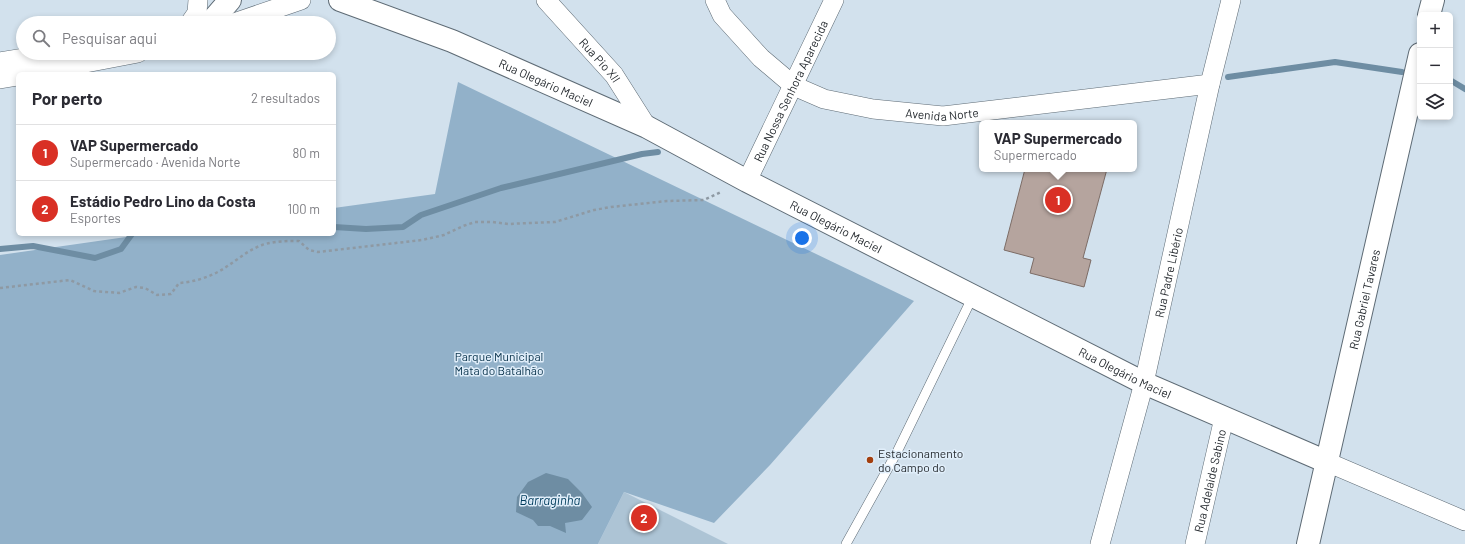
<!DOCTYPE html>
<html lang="pt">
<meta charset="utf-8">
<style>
:root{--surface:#fff;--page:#f7f7f7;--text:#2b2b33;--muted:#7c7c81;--line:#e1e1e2;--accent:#d93025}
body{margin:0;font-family:Barlow,sans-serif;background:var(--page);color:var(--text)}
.controls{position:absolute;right:12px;top:12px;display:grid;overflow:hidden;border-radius:6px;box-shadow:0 2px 6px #0003}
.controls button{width:36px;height:36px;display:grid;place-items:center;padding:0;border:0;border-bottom:1px solid var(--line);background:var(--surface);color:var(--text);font:20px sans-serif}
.you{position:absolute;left:802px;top:238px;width:14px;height:14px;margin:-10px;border:3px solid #fff;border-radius:50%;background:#1a73e8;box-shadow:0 0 0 6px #1a73e833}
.badge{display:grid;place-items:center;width:26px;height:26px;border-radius:50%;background:var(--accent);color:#fff;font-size:13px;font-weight:700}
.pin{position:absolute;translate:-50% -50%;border:2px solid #fff;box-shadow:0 1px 4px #0006}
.popup{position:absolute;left:979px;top:120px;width:158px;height:52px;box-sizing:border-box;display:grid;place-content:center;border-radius:6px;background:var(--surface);filter:drop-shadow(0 1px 3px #0005);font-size:13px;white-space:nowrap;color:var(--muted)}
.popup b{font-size:15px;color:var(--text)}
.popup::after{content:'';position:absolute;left:50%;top:100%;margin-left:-8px;border:8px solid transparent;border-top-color:var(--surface)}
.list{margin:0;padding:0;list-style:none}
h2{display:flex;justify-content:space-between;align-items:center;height:52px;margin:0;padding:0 16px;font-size:17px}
h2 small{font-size:13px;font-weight:400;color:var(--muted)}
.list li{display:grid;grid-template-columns:26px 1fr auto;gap:12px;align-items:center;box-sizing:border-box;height:56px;padding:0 16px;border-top:1px solid var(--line)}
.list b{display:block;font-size:15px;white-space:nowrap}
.list p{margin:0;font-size:13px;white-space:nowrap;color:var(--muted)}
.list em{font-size:13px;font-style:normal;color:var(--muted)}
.icon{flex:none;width:22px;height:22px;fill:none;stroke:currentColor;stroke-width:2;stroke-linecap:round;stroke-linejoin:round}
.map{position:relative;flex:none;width:1465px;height:544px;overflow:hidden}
.search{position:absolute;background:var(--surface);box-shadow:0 2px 6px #0003;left:16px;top:16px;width:320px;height:44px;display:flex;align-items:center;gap:10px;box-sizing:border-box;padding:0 14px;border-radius:22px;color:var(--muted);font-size:15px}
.panel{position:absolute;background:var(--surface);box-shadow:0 2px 6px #0003;left:16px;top:72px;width:320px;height:164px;border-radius:6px}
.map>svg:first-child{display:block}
.green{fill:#adc4d5}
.forest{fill:#92b1c9}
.water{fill:#6e8da3}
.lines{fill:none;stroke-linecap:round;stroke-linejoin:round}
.stream{stroke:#6e8da3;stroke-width:6}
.building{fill:#b5a49e;stroke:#7c6c66}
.lane-casing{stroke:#5e6b75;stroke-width:10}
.street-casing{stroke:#5e6b75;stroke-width:20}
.secondary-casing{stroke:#5e6b75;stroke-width:24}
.primary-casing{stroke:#5e6b75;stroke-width:24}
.path{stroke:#8e99a3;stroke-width:2.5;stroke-dasharray:3 3;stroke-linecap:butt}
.lane{stroke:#fff;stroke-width:9}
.street{stroke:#fff;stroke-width:19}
.secondary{stroke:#fff;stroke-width:22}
.primary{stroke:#fff;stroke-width:22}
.poi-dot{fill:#a33f0e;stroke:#e0eefa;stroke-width:1.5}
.labels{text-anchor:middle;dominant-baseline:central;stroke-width:3;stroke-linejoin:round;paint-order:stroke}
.street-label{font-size:12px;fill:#262b30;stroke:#e0eefa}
.park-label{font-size:12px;fill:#052f48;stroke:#e0eefa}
.poi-label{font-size:12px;fill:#262b30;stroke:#e0eefa;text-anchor:start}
.water-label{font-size:13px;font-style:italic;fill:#013c5c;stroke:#e0eefa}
</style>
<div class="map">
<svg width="1465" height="544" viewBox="0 0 1465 544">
<rect width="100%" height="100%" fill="#d2e1ed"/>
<path class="green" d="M 624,492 L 728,544 L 598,544 Z"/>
<path class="forest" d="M 458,82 L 914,301 L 770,465 L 714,523 L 624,492 L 598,544 L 0,544 L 0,255 L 147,234 L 334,234 L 334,208 L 435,194 Z"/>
<path class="water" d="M 546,473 L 568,479 L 582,493 L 592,507 L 582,520 L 565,523 L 566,533 L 550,526 L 538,526 L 533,520 L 516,512 L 517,497 L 528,482 Z"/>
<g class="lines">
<path class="stream" d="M 1228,77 L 1335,62 L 1402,72
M 1450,80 L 1465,89
M 334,227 L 366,229 L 403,227 L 421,215 L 501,188 L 642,154 L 658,152
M 0,249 L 33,246 L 95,258 L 121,249 L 132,234"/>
</g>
<path class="building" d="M 1025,169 L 1107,169 L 1083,258 L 1091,260 L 1084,287 L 1030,273 L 1034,258 L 1004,250 Z"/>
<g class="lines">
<defs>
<path id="lane" d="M 846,544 L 897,452 L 973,296"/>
<g id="street">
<path id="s1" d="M 546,0 L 614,75 L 647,127"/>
<path id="s2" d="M 715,0 L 722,15 L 761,58 L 794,86 L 824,99 L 873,109 L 943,116 L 1210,84"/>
<path d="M 190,23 L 197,13 L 198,0"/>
<path d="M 234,23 L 301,0"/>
<path d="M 0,62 L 55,53"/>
<path d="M 28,74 L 138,53"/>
<path d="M 0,79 L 18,76"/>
<path id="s3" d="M 747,181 L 834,0"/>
<path d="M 1327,462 L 1465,521"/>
<path id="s4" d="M 1100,544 L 1144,383 L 1210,84 L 1231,0"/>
<path id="s5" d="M 1195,544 L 1224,418"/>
</g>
<g id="secondary">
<path id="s6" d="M 340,0 L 452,41 L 647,127 L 747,181 L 1144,383 L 1327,462"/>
<path d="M 210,23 L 230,0"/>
</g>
<g id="primary">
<path d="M 1429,15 L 1433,0"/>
<path id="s7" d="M 1308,544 L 1420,54"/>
</g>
</defs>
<use href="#lane" class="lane-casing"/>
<use href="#street" class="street-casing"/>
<use href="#secondary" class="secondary-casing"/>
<use href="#primary" class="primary-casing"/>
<path class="path" d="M 0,288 L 70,280 L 94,291 L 119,293 L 136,287 L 145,288 L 157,295 L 171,294 L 179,283 C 194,282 210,277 223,269 C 236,261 248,250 262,245 C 274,241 286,241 299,241 L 309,250 L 318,252 L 422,240 L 444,235 L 463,226 L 475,222 L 493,222 L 508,224 L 555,222 L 594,210 L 611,207 L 667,201 L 704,200 L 721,192"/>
<use href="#lane" class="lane"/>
<use href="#street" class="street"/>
<use href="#secondary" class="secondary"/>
<use href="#primary" class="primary"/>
</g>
<circle class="poi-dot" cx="870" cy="460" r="4"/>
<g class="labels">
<g class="street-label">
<text stroke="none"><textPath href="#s1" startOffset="81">Rua Pio XII</textPath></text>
<text stroke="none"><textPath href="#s6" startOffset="222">Rua Olegário Maciel</textPath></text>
<text stroke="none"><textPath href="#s3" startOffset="100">Rua Nossa Senhora Aparecida</textPath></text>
<text stroke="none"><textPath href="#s2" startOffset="270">Avenida Norte</textPath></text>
<text stroke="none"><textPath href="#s6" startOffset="546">Rua Olegário Maciel</textPath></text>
<text stroke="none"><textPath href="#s4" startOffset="280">Rua Padre Libério</textPath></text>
<text stroke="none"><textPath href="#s7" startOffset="251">Rua Gabriel Tavares</textPath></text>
<text stroke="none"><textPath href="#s6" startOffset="870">Rua Olegário Maciel</textPath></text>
<text stroke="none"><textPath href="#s5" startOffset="65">Rua Adelaide Sabino</textPath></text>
</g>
<g class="park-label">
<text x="499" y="356">Parque Municipal<tspan x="499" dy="14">Mata do Batalhão</tspan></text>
</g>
<g class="poi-label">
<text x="878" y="453">Estacionamento<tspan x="878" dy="14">do Campo do</tspan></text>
</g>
<g class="water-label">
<text x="550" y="500">Barraginha</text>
</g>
</g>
</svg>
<div class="controls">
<button>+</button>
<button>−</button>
<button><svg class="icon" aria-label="layers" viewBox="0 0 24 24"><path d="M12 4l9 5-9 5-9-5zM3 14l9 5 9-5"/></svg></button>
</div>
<div class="you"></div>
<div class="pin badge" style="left:1058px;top:200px">1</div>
<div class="popup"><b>VAP Supermercado</b>Supermercado</div>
<div class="pin badge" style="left:644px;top:518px">2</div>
<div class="search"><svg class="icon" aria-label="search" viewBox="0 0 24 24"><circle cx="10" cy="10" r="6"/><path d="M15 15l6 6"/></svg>Pesquisar aqui</div>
<section class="panel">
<h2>Por perto<small>2 resultados</small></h2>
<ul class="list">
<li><span class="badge">1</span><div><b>VAP Supermercado</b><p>Supermercado · Avenida Norte</p></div><em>80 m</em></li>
<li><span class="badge">2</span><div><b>Estádio Pedro Lino da Costa</b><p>Esportes</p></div><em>100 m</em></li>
</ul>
</section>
</div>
